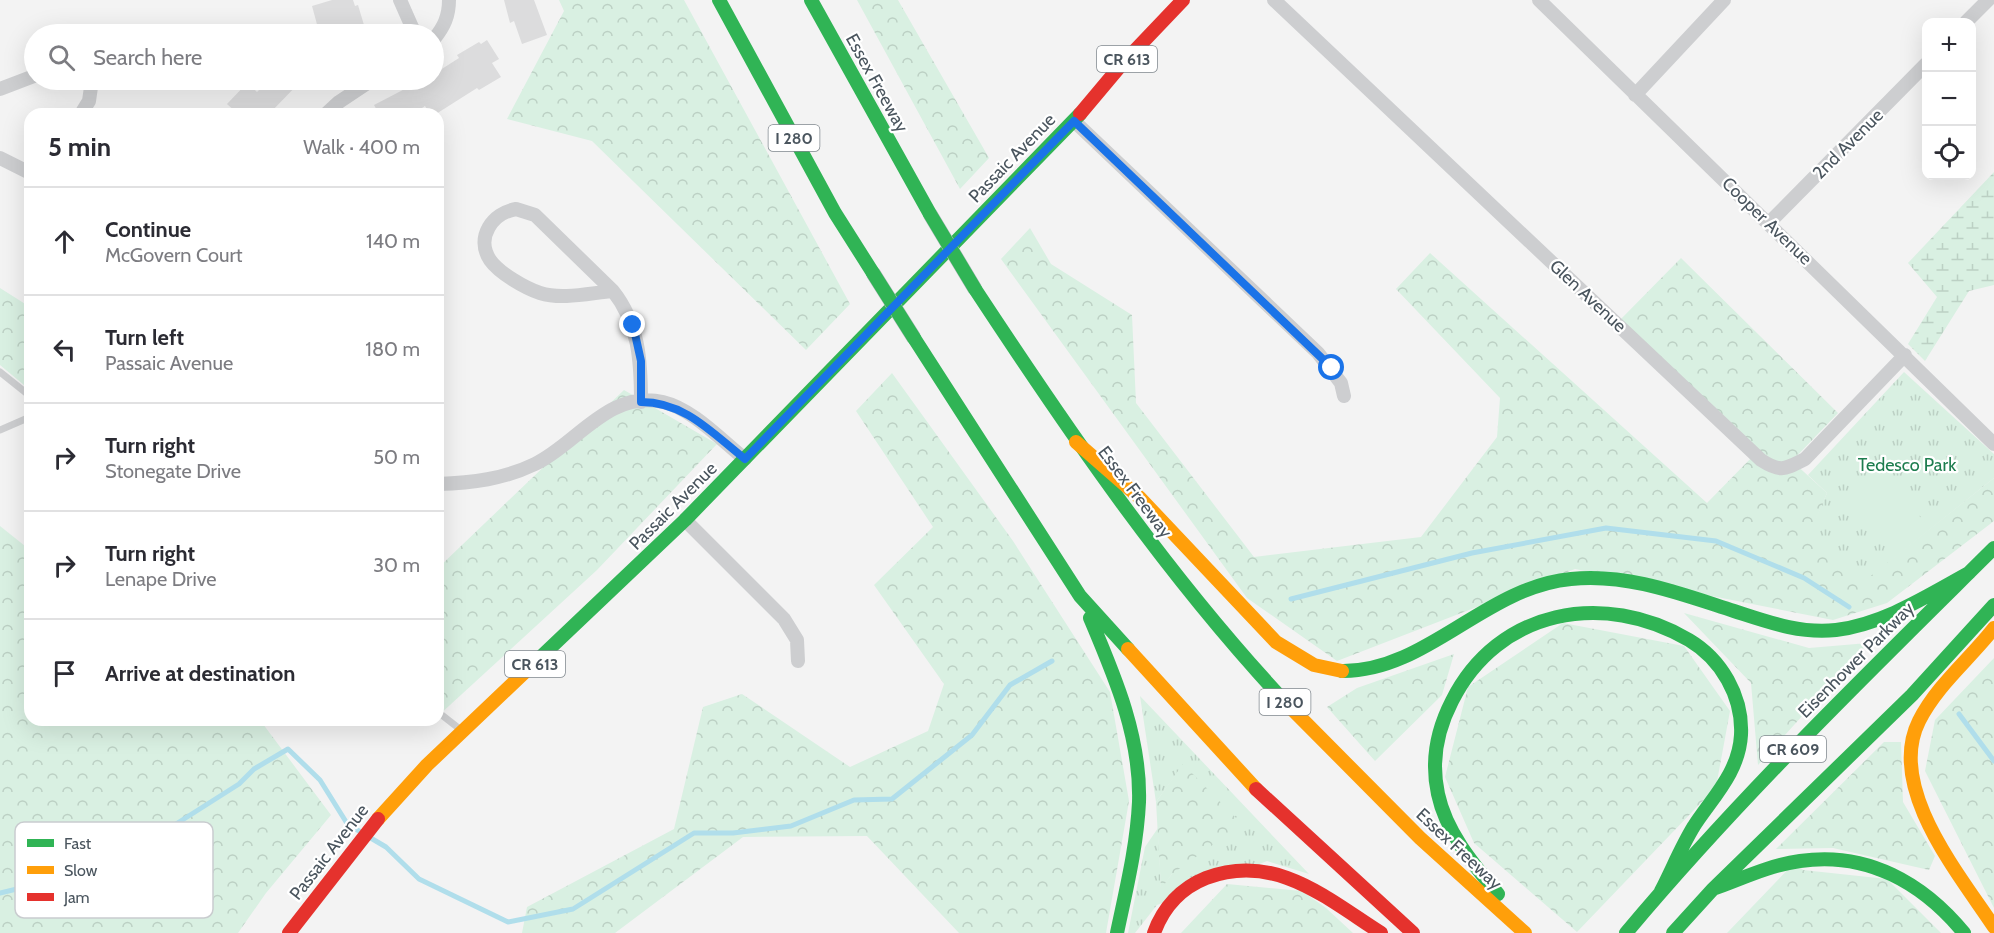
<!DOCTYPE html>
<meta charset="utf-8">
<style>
:root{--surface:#fff;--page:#f2f2f3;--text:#2b2b33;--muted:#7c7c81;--line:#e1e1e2}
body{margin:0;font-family:Cabin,sans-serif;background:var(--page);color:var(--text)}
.controls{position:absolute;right:18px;top:18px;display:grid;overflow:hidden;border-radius:12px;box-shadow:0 6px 24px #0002}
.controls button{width:54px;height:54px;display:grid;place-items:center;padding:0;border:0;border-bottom:2px solid var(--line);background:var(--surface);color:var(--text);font:30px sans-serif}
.stop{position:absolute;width:18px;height:18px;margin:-14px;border:4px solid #1a73e8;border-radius:50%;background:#fff}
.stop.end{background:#1a73e8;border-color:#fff;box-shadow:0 2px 6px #0008}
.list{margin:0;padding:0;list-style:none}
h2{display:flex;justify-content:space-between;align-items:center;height:78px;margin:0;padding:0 24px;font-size:26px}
h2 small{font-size:20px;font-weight:400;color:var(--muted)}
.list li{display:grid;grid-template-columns:39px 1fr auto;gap:18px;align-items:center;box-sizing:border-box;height:108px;padding:0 24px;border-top:2px solid var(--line)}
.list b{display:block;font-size:22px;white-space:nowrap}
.list p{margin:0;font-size:20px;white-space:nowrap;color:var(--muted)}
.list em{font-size:20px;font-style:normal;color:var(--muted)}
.icon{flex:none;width:33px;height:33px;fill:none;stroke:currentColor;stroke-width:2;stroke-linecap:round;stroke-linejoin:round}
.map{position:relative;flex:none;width:1994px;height:933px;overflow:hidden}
.search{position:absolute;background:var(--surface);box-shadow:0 6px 24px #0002;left:24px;top:24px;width:420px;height:66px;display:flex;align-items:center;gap:15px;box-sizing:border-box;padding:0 21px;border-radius:33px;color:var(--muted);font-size:22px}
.panel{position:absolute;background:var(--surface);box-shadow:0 6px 24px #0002;left:24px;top:108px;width:420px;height:618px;border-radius:18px}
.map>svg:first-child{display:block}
.grass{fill:url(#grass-tufts)}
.forest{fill:url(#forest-crowns)}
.wetland{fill:url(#wetland-marsh)}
.pitch{fill:#d9f0e2}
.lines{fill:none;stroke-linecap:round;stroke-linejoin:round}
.stream{stroke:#b0deeb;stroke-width:5}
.building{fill:#dcdcdd}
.lane{stroke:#cdced0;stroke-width:7}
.street{stroke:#cdced0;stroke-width:14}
.fast{stroke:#30b455;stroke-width:14}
.slow{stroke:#ff9f0a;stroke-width:14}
.jam{stroke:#e5322d;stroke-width:14}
.fast-bridge-casing{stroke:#b8bdc2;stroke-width:15;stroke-linecap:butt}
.fast-bridge{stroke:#30b455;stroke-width:14}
.route{stroke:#1a73e8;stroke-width:8}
.labels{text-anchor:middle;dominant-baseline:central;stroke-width:4.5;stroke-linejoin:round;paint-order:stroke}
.shield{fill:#fff;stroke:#80888e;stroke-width:1.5}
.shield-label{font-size:16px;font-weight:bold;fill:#4a555e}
.street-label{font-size:18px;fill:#4a555e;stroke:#fff}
.park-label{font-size:18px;fill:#1e7d4f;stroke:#fff}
.key{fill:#fff;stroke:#c9cccf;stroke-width:1.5}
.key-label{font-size:16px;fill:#4a555e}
</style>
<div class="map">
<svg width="1994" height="933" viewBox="0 0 1994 933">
<defs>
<pattern id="grass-tufts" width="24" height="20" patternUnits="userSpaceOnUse" patternTransform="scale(1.5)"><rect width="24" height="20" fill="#d9f0e2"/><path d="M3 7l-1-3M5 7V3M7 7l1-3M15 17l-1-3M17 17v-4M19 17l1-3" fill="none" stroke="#bcd0c4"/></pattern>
<pattern id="forest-crowns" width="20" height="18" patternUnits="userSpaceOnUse" patternTransform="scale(1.5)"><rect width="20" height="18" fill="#d9f0e2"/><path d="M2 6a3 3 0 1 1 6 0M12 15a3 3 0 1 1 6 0" fill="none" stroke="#bcd0c4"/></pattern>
<pattern id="wetland-marsh" width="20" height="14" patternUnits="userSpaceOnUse" patternTransform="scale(1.5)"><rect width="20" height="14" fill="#d9f0e2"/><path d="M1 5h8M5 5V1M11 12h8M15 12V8" fill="none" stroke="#bcd0c4"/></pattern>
</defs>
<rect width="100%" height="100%" fill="#f3f3f3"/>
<path class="grass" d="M 1904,372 L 1994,454 L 1994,478 L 1863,583 L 1808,536 L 1827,493 L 1808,475 Z
M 1140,696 L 1309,874 L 1267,861 L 1157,905 L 1135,933 L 1128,933 L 1145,847 L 1158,828 L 1161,888 L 1172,874 L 1183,765 L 1156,802 Z"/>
<path class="forest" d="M 559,0 L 684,0 L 850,304 L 806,350 L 592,141 L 507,119 L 564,11 Z
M 857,0 L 898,0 L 989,158 L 960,189 Z
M 1030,228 L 1051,264 L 1132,315 L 1136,403 L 1254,557 L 1421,537 L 1497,437 L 1500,398 L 1396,289 L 1430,253 L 1707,503 L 1756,453 L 1620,320 L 1681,258 L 1838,413 L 1792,461 L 1827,493 L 1809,536 L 1863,582 L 1994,478 L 1994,521 L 1887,603 L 1833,620 L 1575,569 L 1337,661 L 1247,598 L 1001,259 Z
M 0,288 L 30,307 L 30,390 L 0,365 Z
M 892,373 L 1013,541 L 1110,692 L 1129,801 L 1106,933 L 959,933 L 867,836 L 743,837 L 615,933 L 522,933 L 527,907 L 674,829 L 703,707 L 742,694 L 850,767 L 928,731 L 944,684 L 874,585 L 933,527 L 856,411 Z
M 624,390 L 717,444 L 597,570 L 438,716 L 438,568 Z
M 0,526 L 30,550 L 30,720 L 260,720 L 331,815 L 266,893 L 238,933 L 0,933 Z
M 1684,613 L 1809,648 L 1868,643 L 1758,765 L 1751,683 Z
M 1563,623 L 1684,646 L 1730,711 L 1716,787 L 1577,932 L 1474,843 L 1445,777 L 1468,687 Z
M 1454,654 L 1442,695 L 1375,761 L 1327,707 L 1357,688 Z
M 1994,658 L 1994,908 L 1925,771 L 1935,720 Z
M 1884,742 L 1901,742 L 1903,802 L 1935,856 L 1929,870 L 1833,848 L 1776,849 Z
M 1183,764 L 1242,824 L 1172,874 L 1161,889 L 1156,802 Z
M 1795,862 L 1803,870 L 1887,879 L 1941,933 L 1727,933 Z
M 1227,884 L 1302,891 L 1326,908 L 1353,933 L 1181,933 Z"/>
<path class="wetland" d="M 1994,172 L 1994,285 L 1969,291 L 1925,361 L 1908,344 L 1937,297 L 1908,263 Z"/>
<path class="pitch" d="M 1877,471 L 1925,522 L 1896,549 L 1848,498 Z"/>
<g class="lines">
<path class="stream" d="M 1291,599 L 1472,553 L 1606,528 L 1716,541 L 1804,578 L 1849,607
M 1959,714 L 1994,761
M 369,837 L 386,847 L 419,879 L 508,922 L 573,909 L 694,833 L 733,833 L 791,826 L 854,800 L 892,799 L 972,735 L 1010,685 L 1052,661
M 0,893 L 25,887 L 76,847 L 154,838 L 239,784 L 254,769 L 288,749 L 320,780 L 348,825 L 361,832"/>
</g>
<path class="building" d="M 332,0 L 353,0 L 355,6 L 358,5 L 364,25 L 354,28 L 356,34 L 329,34 L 326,25 L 318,28 L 312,6 Z
M 504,0 L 534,0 L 547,35 L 522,44 L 514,21 L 510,23 Z
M 487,40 L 499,59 L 492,63 L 501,77 L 479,90 L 477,88 L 436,114 L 430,114 L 425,106 L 413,114 L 379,114 L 374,105 L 422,80 L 434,80 L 434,74 L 459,58 L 457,55 L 479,42 L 481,44 Z
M 269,80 L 302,80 L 269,114 L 238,114 L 227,104 L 247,83 L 257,92 Z"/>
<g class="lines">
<path class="lane" d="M 0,372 L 30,396
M 0,430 L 30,417
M 438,712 L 461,730"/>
<path class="street" d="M 400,0 L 415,34
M 1274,0 L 1761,460 C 1781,473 1785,469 1805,459 L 1905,355
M 1539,0 L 1994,444
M 1966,22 L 1988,0
M 434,39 C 444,27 449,16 449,0
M 0,89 L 34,76
M 1635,95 L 1724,0
M 81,114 L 89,101 L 92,80
M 326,114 L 339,102 L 372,80
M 1074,121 L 1318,353 L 1341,383 L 1344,396
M 0,158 L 30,173
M 516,209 L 535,215 L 613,291 C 590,293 562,300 540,293 C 525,288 499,273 490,260 C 475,237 493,213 516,209 Z
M 1769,223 L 1926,64
M 613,291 C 639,324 641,361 641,402
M 438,484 C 472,483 504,479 535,464 C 578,443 608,390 663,402 C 693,409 721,440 745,459
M 685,520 L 784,619 L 797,640 L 798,661"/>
<path class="fast" d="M 719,0 L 835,213 L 873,273
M 811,0 L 930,214
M 975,289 C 1071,435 1168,577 1287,704
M 914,338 L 1080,596 L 1128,649
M 1090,618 C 1115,677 1141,737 1139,802 C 1137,846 1126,890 1117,933
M 526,671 L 685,520 L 1080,114
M 1342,671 C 1426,672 1485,587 1571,579 C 1627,573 1681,594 1734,611 C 1768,622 1800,634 1836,630 C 1884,624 1927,596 1969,573
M 1713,889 C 1741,879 1770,865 1800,861 C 1867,851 1923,883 1964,933
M 1498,894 C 1473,864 1446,832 1438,794 C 1431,762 1437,730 1452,701 C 1498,609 1604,590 1689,640 C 1721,659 1743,696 1741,735 C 1739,772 1713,797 1694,826 C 1681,847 1672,870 1661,891
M 1626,933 C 1740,797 1868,673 1994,548
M 1673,933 L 1713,889 L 1912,695 L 1994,605"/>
<path class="slow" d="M 1076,442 L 1140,498 L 1276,642 L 1314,665 L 1342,671
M 1994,628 C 1970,659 1937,685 1919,721 C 1886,787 1959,874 1994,927
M 1128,649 L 1256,789
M 1287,704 L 1420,838 L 1525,933
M 378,819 L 427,765 L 526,671"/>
<path class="jam" d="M 1080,114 L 1122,64 L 1183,0
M 1256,789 L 1413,933
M 289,933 L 378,819
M 1154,933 C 1163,908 1181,888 1206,878 C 1275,852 1326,898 1381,933"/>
<defs>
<path id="fast-bridge" d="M 930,214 L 975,289
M 873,273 L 914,338"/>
</defs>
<use href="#fast-bridge" class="fast-bridge-casing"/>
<use href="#fast-bridge" class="fast-bridge"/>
</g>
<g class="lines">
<path class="route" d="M 633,325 L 641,361 L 641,402 C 685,402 712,433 745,459 L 1074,121 L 1332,368"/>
</g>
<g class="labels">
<g class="shield">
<rect x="1097" y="46" width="60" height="26" rx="4.5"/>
<rect x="768.5" y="125" width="51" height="26" rx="4.5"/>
<rect x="505" y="651" width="60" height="26" rx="4.5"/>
<rect x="1259.5" y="689" width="51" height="26" rx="4.5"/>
<rect x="1760" y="736" width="66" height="26" rx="4.5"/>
</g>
<g class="shield-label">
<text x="1127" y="59">CR 613</text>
<text x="794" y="138">I 280</text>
<text x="535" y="664">CR 613</text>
<text x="1285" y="702">I 280</text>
<text x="1793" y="749">CR 609</text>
</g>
<g class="street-label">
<text transform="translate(877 83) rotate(61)">Essex Freeway</text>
<text transform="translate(1848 144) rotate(-45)">2nd Avenue</text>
<text transform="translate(1012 158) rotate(-46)">Passaic Avenue</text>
<text transform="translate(1767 221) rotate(44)">Cooper Avenue</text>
<text transform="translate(1588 296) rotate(43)">Glen Avenue</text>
<text transform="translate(1135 492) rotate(53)">Essex Freeway</text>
<text transform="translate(673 506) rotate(-45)">Passaic Avenue</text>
<text transform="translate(1856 660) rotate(-45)">Eisenhower Parkway</text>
<text transform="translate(1459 849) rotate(43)">Essex Freeway</text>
<text transform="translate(329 852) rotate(-52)">Passaic Avenue</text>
</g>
<g class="park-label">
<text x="1907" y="465">Tedesco Park</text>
</g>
</g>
<rect x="15" y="822" width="198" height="96" rx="9" class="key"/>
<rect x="27" y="839" width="27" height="8" fill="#30b455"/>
<rect x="27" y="866" width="27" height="8" fill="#ff9f0a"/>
<rect x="27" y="893" width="27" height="8" fill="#e5322d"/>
<g class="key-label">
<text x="64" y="849">Fast</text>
<text x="64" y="876">Slow</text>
<text x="64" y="903">Jam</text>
</g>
</svg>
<div class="controls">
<button>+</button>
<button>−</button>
<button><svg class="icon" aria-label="locate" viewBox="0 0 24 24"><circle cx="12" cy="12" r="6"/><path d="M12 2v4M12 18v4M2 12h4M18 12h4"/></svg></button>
</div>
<div class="stop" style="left:1332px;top:368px"></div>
<div class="stop end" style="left:633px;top:325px"></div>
<div class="search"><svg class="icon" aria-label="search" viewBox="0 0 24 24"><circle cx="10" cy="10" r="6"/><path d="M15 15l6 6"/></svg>Search here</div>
<section class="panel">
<h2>5 min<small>Walk · 400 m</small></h2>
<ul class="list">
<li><svg class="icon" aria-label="ahead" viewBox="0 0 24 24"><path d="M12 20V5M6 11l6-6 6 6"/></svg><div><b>Continue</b><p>McGovern Court</p></div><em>140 m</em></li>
<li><svg class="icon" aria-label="left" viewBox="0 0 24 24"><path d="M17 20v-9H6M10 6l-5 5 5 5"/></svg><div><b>Turn left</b><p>Passaic Avenue</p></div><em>180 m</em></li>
<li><svg class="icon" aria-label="right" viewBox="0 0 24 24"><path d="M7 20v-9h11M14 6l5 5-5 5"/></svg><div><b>Turn right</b><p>Stonegate Drive</p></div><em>50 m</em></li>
<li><svg class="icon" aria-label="right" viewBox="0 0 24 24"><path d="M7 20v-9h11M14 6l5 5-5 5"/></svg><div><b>Turn right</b><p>Lenape Drive</p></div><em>30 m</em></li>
<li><svg class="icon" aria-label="arrive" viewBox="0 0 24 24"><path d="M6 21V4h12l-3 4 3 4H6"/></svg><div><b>Arrive at destination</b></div></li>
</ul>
</section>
</div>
